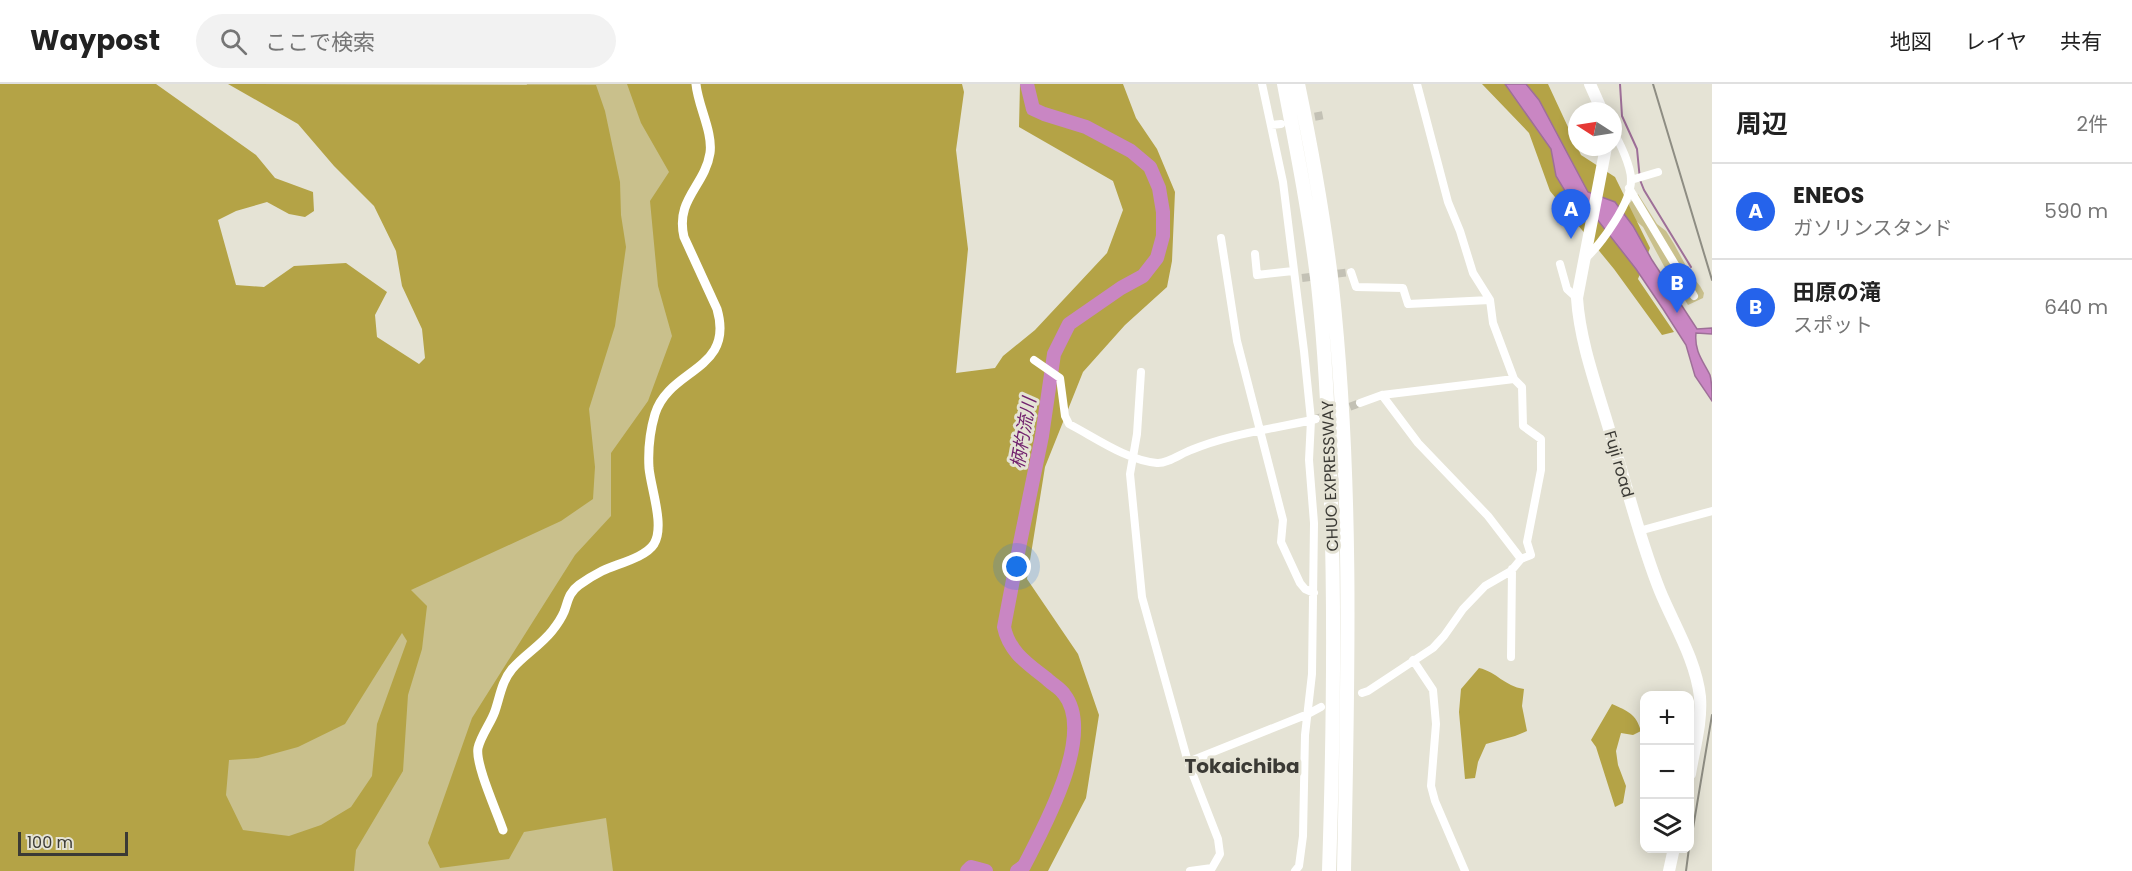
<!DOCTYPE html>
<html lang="ja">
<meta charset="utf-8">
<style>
:root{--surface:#fff;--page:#f2f2f2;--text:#222;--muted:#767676;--line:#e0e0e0;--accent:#2563eb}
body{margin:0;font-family:Poppins,"Noto Sans JP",sans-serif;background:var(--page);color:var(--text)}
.controls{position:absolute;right:18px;bottom:18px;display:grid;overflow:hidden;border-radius:12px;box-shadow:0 3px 15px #0003}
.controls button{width:54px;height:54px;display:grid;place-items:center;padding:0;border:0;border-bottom:2px solid var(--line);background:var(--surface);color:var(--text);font:30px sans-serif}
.compass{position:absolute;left:1568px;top:18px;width:54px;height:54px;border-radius:50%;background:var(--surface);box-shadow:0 3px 15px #0003;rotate:282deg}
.scale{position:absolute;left:18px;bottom:15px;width:110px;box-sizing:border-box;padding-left:6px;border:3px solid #3b3a35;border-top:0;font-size:16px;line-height:21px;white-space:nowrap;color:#3b3a35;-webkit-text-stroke:4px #e5e3d5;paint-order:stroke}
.you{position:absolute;left:1017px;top:483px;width:21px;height:21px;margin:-15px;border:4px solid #fff;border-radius:50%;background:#1a73e8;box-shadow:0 0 0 9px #1a73e833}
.badge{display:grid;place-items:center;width:39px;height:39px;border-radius:50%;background:var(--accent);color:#fff;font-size:20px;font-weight:700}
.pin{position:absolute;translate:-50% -50px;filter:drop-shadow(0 2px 3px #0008)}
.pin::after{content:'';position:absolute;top:32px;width:21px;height:18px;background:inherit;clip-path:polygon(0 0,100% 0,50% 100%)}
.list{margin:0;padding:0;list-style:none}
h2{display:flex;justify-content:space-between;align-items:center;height:78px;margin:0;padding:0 24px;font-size:26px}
h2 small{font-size:20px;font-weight:400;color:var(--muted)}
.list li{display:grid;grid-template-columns:39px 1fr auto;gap:18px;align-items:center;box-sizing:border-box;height:96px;padding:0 24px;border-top:2px solid var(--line)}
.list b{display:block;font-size:22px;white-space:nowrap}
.list p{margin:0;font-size:20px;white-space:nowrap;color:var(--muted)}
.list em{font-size:20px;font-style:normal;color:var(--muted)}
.icon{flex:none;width:33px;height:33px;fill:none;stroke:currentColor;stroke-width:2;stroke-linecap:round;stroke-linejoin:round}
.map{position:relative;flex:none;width:1712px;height:787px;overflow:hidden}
header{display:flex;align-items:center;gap:36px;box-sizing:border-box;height:84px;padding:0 30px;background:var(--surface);border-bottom:2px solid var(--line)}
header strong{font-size:28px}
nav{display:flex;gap:33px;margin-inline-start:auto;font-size:21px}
.search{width:420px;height:54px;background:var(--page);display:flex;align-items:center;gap:15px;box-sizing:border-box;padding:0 21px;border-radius:33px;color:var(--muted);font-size:22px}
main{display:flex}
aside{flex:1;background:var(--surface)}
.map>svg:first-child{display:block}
.green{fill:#c9c08c}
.forest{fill:#b4a346;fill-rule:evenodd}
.water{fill:#c986c3;stroke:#9e6f98;stroke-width:1.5}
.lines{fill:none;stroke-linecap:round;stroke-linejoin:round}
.stream{stroke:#9e6f98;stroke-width:2}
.river{stroke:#c986c3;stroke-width:14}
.minor-tunnel{stroke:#c3c1b5;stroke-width:8;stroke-dasharray:8 4;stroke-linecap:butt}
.minor{stroke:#fff;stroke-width:8}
.tertiary{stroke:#fff;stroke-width:9}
.trunk{stroke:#fff;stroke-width:12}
.motorway{stroke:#fff;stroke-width:14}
.rail{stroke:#8e8d83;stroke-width:2}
.labels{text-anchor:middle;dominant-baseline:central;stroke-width:6;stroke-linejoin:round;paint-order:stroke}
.street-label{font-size:16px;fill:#3b3a35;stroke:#e5e3d5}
.water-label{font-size:18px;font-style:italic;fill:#72226e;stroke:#e5e3d5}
.quarter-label{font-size:20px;font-weight:bold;fill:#3b3a35;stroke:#e5e3d5}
</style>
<header>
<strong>Waypost</strong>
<div class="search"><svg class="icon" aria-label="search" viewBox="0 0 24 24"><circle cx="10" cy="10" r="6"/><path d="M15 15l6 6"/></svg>ここで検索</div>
<nav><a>地図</a><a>レイヤ</a><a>共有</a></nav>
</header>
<main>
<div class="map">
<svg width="1712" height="787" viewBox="0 0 1712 787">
<rect width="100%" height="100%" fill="#e5e3d5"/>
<path class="green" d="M 527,0 L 805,0 L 729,787 L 28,787 L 338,543 Z
M 1638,110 L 1657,140 L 1666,147 L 1674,160 L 1691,191 L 1700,202 L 1704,209 L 1703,214 L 1688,221 L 1683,213 L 1685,211 L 1679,198 L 1672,197 L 1643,143 L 1635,136 L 1626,123 Z"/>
<path class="forest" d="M 0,0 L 156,0 L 256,71 L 275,94 L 313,108 L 314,127 L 305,133 L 289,130 L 267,118 L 236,127 L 218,136 L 236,201 L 264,203 L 294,182 L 346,179 L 387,208 L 375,231 L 377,253 L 419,280 L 425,274 L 422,245 L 402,202 L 396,167 L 374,122 L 334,82 L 298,40 L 228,0 L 596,1 L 605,27 L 620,98 L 621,131 L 626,163 L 615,242 L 589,325 L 595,383 L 593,415 L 561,437 L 411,506 L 427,522 L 422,565 L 408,611 L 403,687 L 356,766 L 354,787 L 0,787 ZM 402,549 L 407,557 L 377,640 L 372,692 L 351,723 L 321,741 L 289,752 L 243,746 L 226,711 L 229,676 L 258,674 L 298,663 L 345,640 Z
M 627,0 L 962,0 L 964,8 L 956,66 L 968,165 L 956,289 L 995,284 L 1003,272 L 1035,246 L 1107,169 L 1123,126 L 1113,97 L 1019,43 L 1020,0 L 1123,0 L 1136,34 L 1157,65 L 1175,108 L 1172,177 L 1167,203 L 1125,241 L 1083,288 L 1045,383 L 1027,495 L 1078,570 L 1099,631 L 1086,714 L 1048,787 L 613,787 L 606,734 L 524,748 L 509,775 L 440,784 L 428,759 L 472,634 L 575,471 L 611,432 L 611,369 L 648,317 L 672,252 L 658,202 L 650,117 L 669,88 L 641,39 Z
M 1482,0 L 1548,0 L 1581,71 L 1615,93 L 1650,164 L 1638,195 L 1674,248 L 1662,251 L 1614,185 L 1550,107 L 1529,49 Z
M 1479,584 C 1497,588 1504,602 1524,605 L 1522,622 L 1527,647 L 1515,652 L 1486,660 L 1478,678 L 1475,694 L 1465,695 L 1459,628 L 1461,605 Z
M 1612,620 C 1628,627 1636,630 1641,647 L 1633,651 L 1621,649 L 1616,667 L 1618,681 L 1626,702 L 1623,719 L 1615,723 L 1596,663 L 1591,656 Z"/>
<path class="water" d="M 1505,0 L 1526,0 L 1539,16 L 1588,108 L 1615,118 L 1633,142 L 1652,176 L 1697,245 L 1712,244 L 1712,250 L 1696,249 C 1694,267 1703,277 1710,291 C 1712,298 1712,309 1712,317 L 1695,292 L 1686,261 L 1663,225 L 1636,185 L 1593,130 L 1574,122 L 1556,92 L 1551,65 Z"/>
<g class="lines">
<path class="stream" d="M 1620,0 L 1622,32 L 1637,65 L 1640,96 L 1644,106 L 1691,183"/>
<path class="river" d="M 967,787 L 971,783 L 986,787
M 1017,787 L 1024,782 C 1044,743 1096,650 1064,610 C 1060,604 1052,600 1047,595 C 1028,580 1009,568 1004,543 L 1020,459 L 1042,352 L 1054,270 L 1069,240 L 1121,204 L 1143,192 L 1157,174 L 1163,152 L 1163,128 L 1159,104 L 1150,83 L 1131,67 L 1086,43 L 1044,30 L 1033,25 L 1027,0"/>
<path class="minor-tunnel" d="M 1303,35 L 1324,31
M 1302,194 L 1351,188
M 1316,335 L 1360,319"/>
<path class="minor" d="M 1262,0 L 1283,98 L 1304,267 L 1311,336 L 1309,376 L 1314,439 L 1312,590 L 1305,651 L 1303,752 L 1299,782 L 1295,787
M 1271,41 L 1281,40
M 1631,96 L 1658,88
M 1629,104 L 1694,212
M 1221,154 L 1237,257 L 1283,436 L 1281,458 L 1300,499 L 1305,505 L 1314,509
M 1255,170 L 1257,191 L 1293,187
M 1585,175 C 1601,160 1632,118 1631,95 C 1631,83 1620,58 1613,48
M 1560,180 L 1567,205 L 1577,214
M 1351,188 L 1356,203 L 1403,204 L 1408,220 L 1490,216
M 1034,276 L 1060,294 L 1065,332 L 1069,340 C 1096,354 1126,376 1157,379 C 1167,380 1182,369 1191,366 C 1232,349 1274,345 1316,335
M 1141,288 L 1137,350 L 1130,390 L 1142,513 L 1188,678 L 1218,755 L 1220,770 L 1212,784 L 1190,787
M 1382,311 L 1418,359 L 1488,432 L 1521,475
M 1360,319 L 1382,311 L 1514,295
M 1639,447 L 1712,427
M 1511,573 L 1512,485
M 1413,576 L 1433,606 L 1436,640 L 1431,702 L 1435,717 L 1465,787
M 1362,609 L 1368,607 L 1433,564 L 1444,552 L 1463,525 L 1485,502 L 1511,487 L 1521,475 L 1531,471 L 1527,458 L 1541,386 L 1541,355 L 1523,342 L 1522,303 L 1514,295 L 1493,239 L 1490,216 L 1473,189 L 1460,147 L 1448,118 L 1417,0
M 1188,678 L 1308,630 L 1321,623"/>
<path class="tertiary" d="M 503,746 C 497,728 475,680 478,664 C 481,651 491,639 495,627 C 500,612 502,597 512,585 C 524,571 540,562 552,547 C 556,542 561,535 564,528 C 568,518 568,509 579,501 C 586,496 594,491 602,487 C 616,480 645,474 654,460 C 665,442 651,405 649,384 C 648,367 650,347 655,330 C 669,284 735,287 717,225 L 684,153 C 675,115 705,102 710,69 C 713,48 698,22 696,0"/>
<path class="trunk" d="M 1590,0 L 1602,27
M 1606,63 L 1577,214 C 1580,261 1599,309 1612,355 C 1628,406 1640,457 1660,507 C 1674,541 1696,576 1700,613 C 1702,639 1694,665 1690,690
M 1669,787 L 1674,764"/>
<path class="motorway" d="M 1284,0 C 1297,67 1310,134 1318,201 C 1326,274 1329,347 1331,419 C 1335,542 1333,664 1329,787
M 1298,0 C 1312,67 1324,134 1332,202 C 1353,396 1348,592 1344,787"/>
<path class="rail" d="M 1653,0 L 1712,196
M 1690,762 L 1712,631
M 1686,787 L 1689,764"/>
</g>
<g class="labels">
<g class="street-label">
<text transform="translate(1619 380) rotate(74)">Fuji road</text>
<text transform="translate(1330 392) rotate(-92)">CHUO EXPRESSWAY</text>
</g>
<g class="water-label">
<text transform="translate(1023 349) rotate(-80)">柄杓流川</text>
</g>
<g class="quarter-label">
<text x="1242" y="682">Tokaichiba</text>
</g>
</g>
</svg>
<div class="controls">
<button>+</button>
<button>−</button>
<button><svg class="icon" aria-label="layers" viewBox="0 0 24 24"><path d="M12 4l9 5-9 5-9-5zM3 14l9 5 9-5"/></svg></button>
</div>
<svg class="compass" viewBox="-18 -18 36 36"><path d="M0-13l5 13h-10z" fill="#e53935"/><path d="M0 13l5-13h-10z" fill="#767676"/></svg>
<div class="scale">100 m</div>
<div class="you"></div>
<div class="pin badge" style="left:1571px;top:155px">A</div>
<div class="pin badge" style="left:1677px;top:229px">B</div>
</div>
<aside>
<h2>周辺<small>2件</small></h2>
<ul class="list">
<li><span class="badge">A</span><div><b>ENEOS</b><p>ガソリンスタンド</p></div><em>590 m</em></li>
<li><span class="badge">B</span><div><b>田原の滝</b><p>スポット</p></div><em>640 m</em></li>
</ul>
</aside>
</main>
